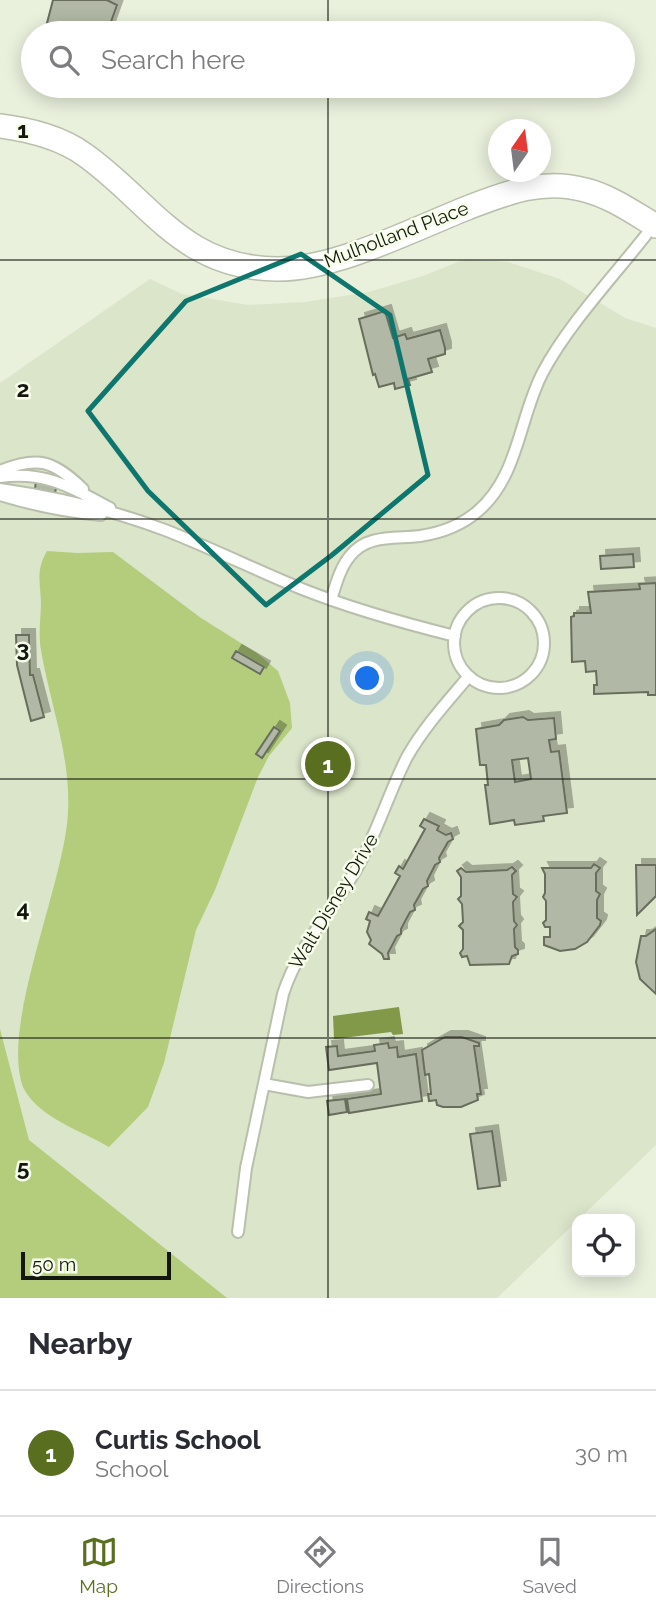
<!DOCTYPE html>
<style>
:root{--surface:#fff;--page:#f7f7f7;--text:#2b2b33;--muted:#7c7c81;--line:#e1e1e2;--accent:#596e1e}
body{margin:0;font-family:Raleway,sans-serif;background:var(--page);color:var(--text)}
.controls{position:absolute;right:21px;bottom:21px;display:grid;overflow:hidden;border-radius:14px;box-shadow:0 4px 18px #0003}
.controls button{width:63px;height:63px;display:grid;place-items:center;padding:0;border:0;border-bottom:2px solid var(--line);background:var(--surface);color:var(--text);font:35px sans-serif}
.compass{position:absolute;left:488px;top:119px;width:63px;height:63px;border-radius:50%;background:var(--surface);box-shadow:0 4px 18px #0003;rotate:14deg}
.scale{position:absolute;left:21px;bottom:18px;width:150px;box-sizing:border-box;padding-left:7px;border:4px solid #141710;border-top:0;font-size:19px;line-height:24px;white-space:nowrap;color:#141710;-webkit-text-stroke:5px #f6fee9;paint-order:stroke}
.you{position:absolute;left:368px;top:679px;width:24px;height:24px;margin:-18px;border:5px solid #fff;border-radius:50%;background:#1a73e8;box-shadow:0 0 0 10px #1a73e833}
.badge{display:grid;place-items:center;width:46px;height:46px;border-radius:50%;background:var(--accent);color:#fff;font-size:23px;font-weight:700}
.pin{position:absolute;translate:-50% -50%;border:4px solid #fff;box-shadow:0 2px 7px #0006}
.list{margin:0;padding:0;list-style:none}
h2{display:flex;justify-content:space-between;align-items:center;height:91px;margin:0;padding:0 28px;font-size:30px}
h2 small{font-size:23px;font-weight:400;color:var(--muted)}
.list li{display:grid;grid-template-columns:46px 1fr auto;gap:21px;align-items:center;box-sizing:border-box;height:126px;padding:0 28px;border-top:2px solid var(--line)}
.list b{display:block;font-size:26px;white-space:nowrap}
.list p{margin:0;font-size:23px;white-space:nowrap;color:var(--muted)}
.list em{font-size:23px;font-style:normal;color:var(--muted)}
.icon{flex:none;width:38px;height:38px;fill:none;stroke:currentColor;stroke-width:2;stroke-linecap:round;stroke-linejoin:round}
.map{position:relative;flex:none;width:656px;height:1298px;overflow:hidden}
.search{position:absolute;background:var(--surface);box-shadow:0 4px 18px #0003;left:21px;right:21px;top:21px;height:77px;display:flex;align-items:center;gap:18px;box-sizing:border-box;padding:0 24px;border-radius:38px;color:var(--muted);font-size:26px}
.sheet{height:217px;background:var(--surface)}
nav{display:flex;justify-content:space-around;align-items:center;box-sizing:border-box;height:98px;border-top:2px solid var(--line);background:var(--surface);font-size:19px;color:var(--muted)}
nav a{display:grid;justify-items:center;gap:4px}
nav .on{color:var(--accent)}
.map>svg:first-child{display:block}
.built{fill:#dbe5ca}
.green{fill:#b3cd7d}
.water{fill:#819949}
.building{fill:#b1b8a5;stroke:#676d5b;stroke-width:2;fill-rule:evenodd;filter:url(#shadow)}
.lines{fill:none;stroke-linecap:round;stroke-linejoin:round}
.service-casing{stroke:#b8bfac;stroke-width:14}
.minor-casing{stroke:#b8bfac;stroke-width:26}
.service{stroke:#fff;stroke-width:10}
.minor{stroke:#fff;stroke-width:23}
.marked{fill:none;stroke:#0f766e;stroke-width:5;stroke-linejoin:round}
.grid{fill:none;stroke:#141710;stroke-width:2;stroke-opacity:0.55}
.labels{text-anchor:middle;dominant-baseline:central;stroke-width:5;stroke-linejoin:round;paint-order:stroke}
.street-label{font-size:19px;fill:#141710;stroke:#f6fee9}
.grid-label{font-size:23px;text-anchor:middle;font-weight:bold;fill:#141710;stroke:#f6fee9;stroke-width:5;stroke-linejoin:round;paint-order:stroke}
</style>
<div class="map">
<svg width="656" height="1298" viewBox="0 0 656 1298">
<defs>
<filter id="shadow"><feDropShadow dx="6" dy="-6" stdDeviation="0" flood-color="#0004"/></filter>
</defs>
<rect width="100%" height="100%" fill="#e9f0dc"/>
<path class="built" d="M 465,259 L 508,262 L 560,279 L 625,318 L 656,328 L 656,1145 L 497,1298 L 0,1298 L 0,383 L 150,279 L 182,294 L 248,305 L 305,302 L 369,292 L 423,276 Z"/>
<path class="green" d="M 47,551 L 77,553 L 113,552 L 201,618 L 257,653 L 278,671 L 290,703 L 292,728 L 269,756 L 258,777 L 215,890 L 196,930 L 164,1063 L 148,1107 L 109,1147 C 82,1131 37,1117 23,1087 C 0,1025 65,883 68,812 C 71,756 50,704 41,650 C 38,634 41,617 41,602 C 40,580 36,570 47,551 Z
M 0,1029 L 29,1140 L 227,1298 L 0,1298 Z"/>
<path class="water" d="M 399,1007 L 403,1034 L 393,1035 L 391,1032 L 334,1039 L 333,1016 Z"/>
<path class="building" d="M 53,0 L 107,0 L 117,5 L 107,33 L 79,33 L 47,23 Z
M 385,311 L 393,338 L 405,334 L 407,339 L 440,330 L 445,348 L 445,354 L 428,359 L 432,372 L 408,379 L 410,385 L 395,389 L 394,383 L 379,387 L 375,374 L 373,375 L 359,319 Z
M 36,480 L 57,484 L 55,493 L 35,489 Z
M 633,554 L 634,567 L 601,569 L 600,556 Z
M 656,583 L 656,695 L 648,695 L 648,692 L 594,694 L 594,685 L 597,685 L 596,671 L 586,672 L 585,661 L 572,662 L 571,617 L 574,616 L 574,613 L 591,613 L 588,592 L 640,589 L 639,584 Z
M 16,635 L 29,635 L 30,675 L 33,675 L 44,717 L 31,721 L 17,665 Z
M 236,651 L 264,667 L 260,674 L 232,658 Z
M 523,717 L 528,720 L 554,718 L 556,739 L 549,740 L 551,752 L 559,751 L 567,813 L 543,816 L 544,821 L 515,825 L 514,820 L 490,824 L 485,785 L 488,785 L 486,765 L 480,765 L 476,729 L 499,725 L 504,720 ZM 528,758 L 531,779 L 515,782 L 512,760 Z
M 274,727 L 280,731 L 262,758 L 256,754 Z
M 424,819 L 439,826 L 437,830 L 446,835 L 451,833 L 453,839 L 448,842 L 439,858 L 440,862 L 435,865 L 427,881 L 428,886 L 423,889 L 414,905 L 415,910 L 410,912 L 401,929 L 401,934 L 397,936 L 388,953 L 389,959 L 384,959 L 382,954 L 369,944 L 371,940 L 367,932 L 370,921 L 366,919 L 369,912 L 378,916 L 400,876 L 395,873 L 399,866 L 403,869 L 425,829 L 420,826 Z
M 594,864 L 600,868 L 596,873 L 596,891 L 600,894 L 597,900 L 597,918 L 601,921 L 600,925 L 587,942 L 575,949 L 560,951 L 544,945 L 544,937 L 550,937 L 550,927 L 545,927 L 543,923 L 546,920 L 546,901 L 543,897 L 545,893 L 545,874 L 542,868 L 591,868 Z
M 636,865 L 656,865 L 656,896 L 637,915 Z
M 512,867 L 516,871 L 512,875 L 513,894 L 517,897 L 513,902 L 514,921 L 517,925 L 514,929 L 515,947 L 518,950 L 518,954 L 512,956 L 509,964 L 470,965 L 467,956 L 462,957 L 460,953 L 463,949 L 463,930 L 459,926 L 463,922 L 462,904 L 458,899 L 461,896 L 461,877 L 457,871 L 461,868 L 466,872 L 507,870 Z
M 656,929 L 656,994 L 640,979 L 636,962 L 641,936 L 646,936 Z
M 445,1037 L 462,1037 L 479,1043 L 479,1046 L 474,1046 L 481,1094 L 477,1094 L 478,1100 L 461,1107 L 443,1107 L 437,1105 L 436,1100 L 429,1101 L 428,1094 L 431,1094 L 429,1074 L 425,1075 L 422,1050 Z
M 388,1043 L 389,1048 L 397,1047 L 398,1057 L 416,1054 L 422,1101 L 349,1113 L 347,1099 L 381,1094 L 377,1063 L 329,1070 L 326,1047 L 337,1046 L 338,1056 L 375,1051 L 374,1045 Z
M 345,1099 L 347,1112 L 329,1115 L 327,1101 Z
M 492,1131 L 500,1186 L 478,1189 L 470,1134 Z"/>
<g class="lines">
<defs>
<path id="service" d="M 0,471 C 38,455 54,461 83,489
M 0,477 C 46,471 71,487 110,508
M 0,489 C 56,497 112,510 165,530 C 211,548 256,570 302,589 C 352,609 403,623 455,636
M 0,495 C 33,505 66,512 101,515
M454 643a45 45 0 1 1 90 0a45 45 0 1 1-90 0Z
M 331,600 C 336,584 340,568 350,556 C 367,534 395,539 420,536 C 440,533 462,525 478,511 C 519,476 519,417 543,372 C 568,325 613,277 646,235
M 264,1084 L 308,1092 L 368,1085
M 238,1232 L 246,1168 L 283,994 C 298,947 331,912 356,870 C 377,834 388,794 407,757 C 424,727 447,702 469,676"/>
<path id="minor" d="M 0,126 C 30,130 60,137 85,155 C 151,202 182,268 276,269 C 334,270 412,230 467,208 C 506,193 543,178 585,190 C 610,196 634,213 656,226"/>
</defs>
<use href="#service" class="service-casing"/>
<use href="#minor" class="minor-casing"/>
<use href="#service" class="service"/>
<use href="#minor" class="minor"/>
</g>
<path class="marked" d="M 301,254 L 390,315 L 428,475 L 332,555 L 266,605 L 148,491 L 88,411 L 186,301 Z"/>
<path class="grid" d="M 328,0 L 328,33M 328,86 L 328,1298M 0,260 L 656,260M 0,519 L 656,519M 0,779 L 656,779M 0,1038 L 656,1038"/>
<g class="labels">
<g class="street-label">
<text transform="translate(396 234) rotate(-21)">Mulholland Place</text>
<text transform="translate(333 901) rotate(-59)">Walt Disney Drive</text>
</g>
</g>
<g class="grid-label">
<text x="23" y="138">1</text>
<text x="23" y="397">2</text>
<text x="23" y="657">3</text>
<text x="23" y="917">4</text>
<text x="23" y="1176">5</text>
</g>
</svg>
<div class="controls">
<button><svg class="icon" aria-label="locate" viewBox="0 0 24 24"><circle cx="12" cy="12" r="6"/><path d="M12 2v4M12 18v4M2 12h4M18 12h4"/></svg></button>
</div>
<svg class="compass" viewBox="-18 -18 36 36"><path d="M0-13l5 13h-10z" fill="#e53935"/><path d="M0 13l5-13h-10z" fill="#7c7c81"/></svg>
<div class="scale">50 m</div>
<div class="you"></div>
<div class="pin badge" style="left:328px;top:764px">1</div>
<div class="search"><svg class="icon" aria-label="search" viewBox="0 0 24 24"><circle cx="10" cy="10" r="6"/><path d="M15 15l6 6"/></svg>Search here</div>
</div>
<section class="sheet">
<h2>Nearby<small></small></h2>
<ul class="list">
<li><span class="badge">1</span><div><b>Curtis School</b><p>School</p></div><em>30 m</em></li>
</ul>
</section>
<nav>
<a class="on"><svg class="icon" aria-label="map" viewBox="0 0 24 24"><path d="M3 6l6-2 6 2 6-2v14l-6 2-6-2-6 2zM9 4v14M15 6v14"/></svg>Map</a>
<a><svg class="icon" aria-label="directions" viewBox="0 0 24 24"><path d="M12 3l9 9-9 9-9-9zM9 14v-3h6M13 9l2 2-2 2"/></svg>Directions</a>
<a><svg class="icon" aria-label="saved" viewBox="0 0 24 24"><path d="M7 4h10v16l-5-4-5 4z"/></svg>Saved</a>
</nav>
